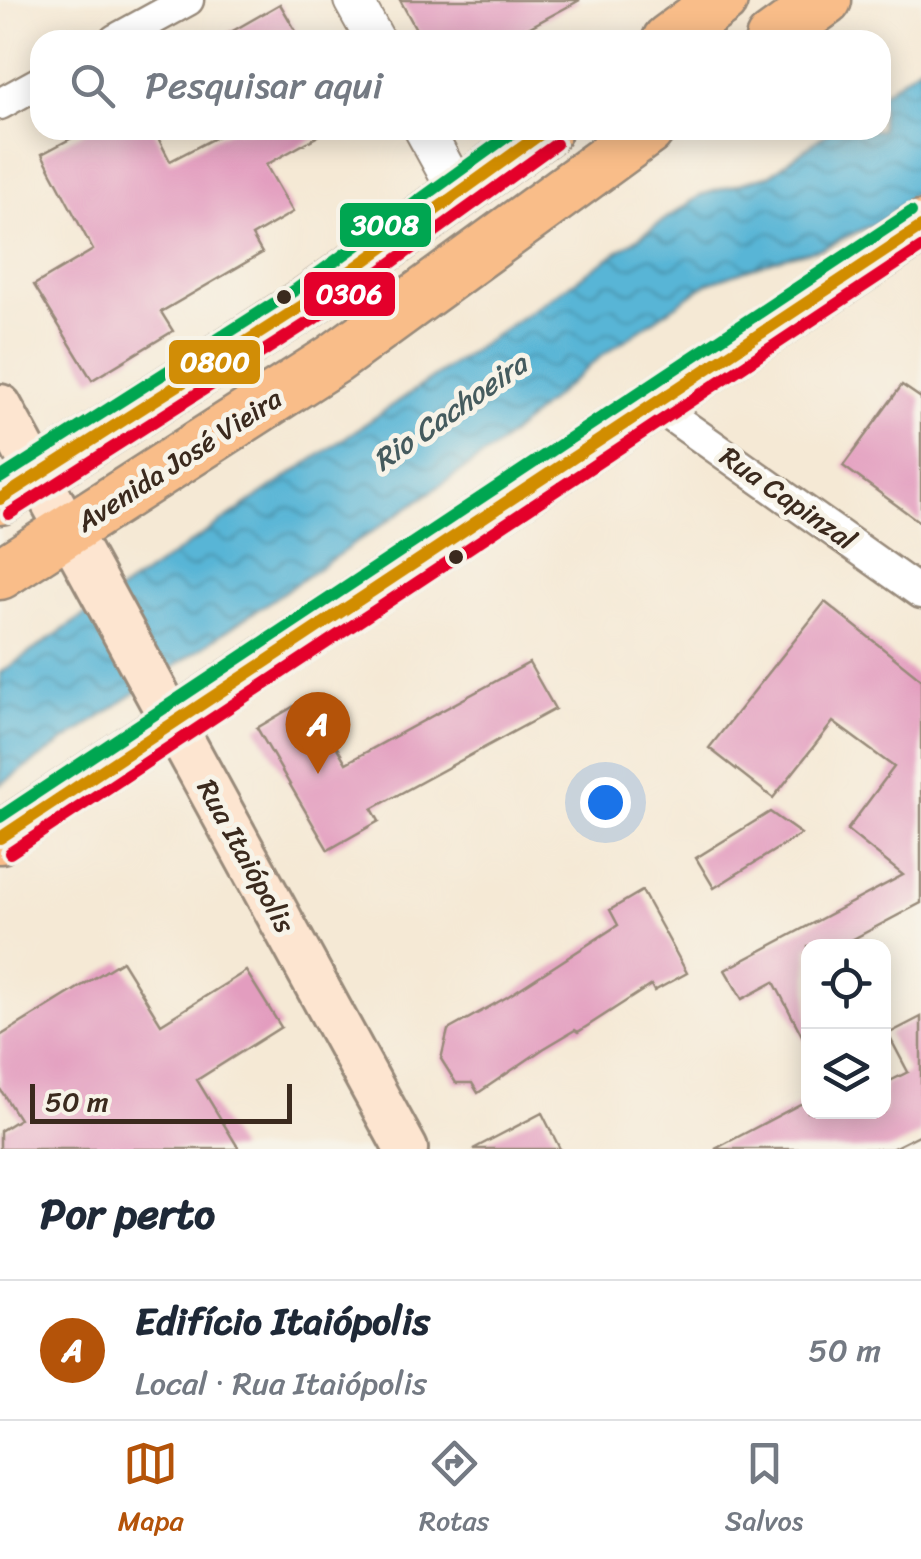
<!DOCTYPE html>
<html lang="pt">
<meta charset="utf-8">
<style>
:root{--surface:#fff;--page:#f2f2f3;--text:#1f2937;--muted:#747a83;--line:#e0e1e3;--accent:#b45309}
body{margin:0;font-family:Sriracha,sans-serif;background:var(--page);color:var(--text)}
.controls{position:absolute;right:30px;bottom:30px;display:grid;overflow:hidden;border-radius:20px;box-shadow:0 5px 25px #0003}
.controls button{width:90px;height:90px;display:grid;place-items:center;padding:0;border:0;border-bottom:2px solid var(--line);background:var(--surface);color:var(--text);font:50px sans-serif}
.scale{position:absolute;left:30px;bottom:25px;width:262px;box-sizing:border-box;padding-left:10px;border:5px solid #3b2a1e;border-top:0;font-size:28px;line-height:35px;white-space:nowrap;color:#3b2a1e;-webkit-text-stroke:8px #f7f3e8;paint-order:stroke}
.you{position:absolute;left:605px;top:802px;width:35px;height:35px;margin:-25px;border:8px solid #fff;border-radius:50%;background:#1a73e8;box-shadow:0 0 0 15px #1a73e833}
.badge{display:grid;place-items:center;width:65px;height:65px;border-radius:50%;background:var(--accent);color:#fff;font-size:32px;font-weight:700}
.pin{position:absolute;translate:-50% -82px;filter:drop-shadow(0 2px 5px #0008)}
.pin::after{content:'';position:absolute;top:52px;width:35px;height:30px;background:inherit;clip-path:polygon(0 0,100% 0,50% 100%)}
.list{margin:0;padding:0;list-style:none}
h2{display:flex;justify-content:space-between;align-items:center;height:130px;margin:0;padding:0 40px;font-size:42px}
h2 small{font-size:32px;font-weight:400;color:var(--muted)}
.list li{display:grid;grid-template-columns:65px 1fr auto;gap:30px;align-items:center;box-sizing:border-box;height:140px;padding:0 40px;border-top:2px solid var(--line)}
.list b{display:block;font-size:38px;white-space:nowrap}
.list p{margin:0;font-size:32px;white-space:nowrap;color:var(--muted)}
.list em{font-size:32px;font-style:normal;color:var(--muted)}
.icon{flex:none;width:55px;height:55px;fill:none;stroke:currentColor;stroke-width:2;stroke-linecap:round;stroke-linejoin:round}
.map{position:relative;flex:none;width:921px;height:1149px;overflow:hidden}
.search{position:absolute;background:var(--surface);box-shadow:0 5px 25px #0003;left:30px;right:30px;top:30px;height:110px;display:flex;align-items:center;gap:25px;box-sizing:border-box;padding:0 35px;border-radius:30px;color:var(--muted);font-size:38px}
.sheet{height:270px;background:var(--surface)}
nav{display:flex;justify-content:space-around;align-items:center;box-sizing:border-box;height:140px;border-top:2px solid var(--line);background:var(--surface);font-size:28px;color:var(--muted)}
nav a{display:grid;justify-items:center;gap:5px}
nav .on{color:var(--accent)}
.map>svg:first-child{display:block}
.water{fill:url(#water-waves);stroke:#4a707a;stroke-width:2.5}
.building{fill:#e39dbf}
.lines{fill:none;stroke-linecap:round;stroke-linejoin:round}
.minor-casing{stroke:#988a7a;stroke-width:35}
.tertiary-casing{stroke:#988a7a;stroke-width:42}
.secondary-casing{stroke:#988a7a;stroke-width:48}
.primary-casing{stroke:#988a7a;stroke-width:55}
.minor{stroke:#fff;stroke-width:30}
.tertiary{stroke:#fff;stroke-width:38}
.secondary{stroke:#fde5d0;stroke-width:42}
.primary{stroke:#f9bd89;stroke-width:50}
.bus-1-casing{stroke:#f7f3e8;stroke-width:20}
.bus-2-casing{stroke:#f7f3e8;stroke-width:20}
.bus-3-casing{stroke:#f7f3e8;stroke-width:20}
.bus-1{stroke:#d18d06;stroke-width:12}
.bus-2{stroke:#e4002b;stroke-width:12}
.bus-3{stroke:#00a651;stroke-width:12}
.bus-dot{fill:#3b2a1e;stroke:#f7f3e8;stroke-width:4}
.labels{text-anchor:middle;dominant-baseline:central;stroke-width:10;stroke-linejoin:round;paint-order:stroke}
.street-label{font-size:28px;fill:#3b2a1e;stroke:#f7f3e8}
.water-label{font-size:30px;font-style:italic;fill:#455b5e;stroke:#f7f3e8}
.line-badge{stroke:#f7f3e8;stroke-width:4}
.badge-label{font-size:28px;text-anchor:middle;font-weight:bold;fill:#fff}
</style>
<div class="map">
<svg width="921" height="1149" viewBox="0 0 921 1149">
<defs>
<pattern id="water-waves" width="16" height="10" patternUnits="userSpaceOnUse" patternTransform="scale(2.5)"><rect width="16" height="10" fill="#58b5d6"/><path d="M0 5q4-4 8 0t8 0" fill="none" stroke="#4a93ad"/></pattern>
</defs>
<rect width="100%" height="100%" fill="#f7f3e8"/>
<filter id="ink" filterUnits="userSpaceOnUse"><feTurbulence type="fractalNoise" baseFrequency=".01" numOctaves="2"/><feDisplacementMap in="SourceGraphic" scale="20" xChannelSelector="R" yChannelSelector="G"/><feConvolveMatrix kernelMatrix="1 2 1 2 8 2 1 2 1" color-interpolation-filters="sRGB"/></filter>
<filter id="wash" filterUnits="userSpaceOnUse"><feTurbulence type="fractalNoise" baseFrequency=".0048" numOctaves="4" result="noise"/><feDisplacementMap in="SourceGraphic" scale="40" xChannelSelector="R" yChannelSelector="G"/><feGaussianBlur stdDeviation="2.25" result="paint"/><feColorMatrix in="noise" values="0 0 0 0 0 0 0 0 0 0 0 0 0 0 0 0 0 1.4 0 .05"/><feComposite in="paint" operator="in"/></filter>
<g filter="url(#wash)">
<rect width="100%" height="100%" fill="#f5e9d5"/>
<path class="water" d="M 921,65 L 921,189 L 880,221 L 823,248 L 784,257 L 708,283 L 600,357 L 495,448 L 0,785 L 0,673 L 701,195 L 770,175 L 831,130 L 881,130 L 881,94 Z"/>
<g id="blocks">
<path class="building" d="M 400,0 L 580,0 L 506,40 L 422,40 Z
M 280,4 L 301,40 L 217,40 Z
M 87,130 L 154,130 L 170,161 L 230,130 L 329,130 L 266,165 L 293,212 L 252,236 L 262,253 L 161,312 L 173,331 L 92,380 L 34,285 L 93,250 L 42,154 Z
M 902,385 L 921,398 L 921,523 L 843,466 Z
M 825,602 L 921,679 L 921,903 L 840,946 L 808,946 L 808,1047 L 774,982 L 742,999 L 725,970 L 903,875 L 847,830 L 894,767 L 833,722 L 773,798 L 709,748 Z
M 529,663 L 555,709 L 372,809 L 379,821 L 328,850 L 257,728 L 308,698 L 346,763 Z
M 770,812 L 801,834 L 714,888 L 696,858 Z
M 642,891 L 687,973 L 654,991 L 651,985 L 578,1032 L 575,1030 L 543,1049 L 478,1093 L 472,1083 L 456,1083 L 441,1059 L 448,1030 L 507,997 L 618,925 L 610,910 Z
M 122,961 L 161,1024 L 246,971 L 281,1027 L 197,1080 L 239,1149 L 0,1149 L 0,1131 L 19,1119 L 0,1089 L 0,1036 Z
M 921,1017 L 921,1134 L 891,1149 L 715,1149 L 808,1100 L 808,1112 L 884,1112 L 884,1084 L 908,1072 L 888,1034 Z
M 542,1113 L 560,1149 L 473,1149 Z"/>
</g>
</g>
<g filter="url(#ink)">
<use href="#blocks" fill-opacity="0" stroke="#988a7a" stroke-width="2.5"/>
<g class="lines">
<defs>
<path id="minor" d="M 115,40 L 188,0
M 0,104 L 40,82
M 654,404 L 921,593"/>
<path id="tertiary" d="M 353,0 L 375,40
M 424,130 L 459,194"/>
<path id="secondary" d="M 0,406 L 406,1149"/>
<path id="primary" d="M 668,40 L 722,0
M 771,40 L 826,0
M 0,499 L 305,304 L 546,130
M 0,574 L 334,359 L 648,130
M 0,838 L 921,227"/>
</defs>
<use href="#minor" class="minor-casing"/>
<use href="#tertiary" class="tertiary-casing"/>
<use href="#secondary" class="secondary-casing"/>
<use href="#primary" class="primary-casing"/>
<use href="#minor" class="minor"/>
<use href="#tertiary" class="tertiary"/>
<use href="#secondary" class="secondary"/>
<use href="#primary" class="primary"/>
<defs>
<path id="bus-1" d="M 0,499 L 305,304 L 546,130
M 0,838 L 921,227"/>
<path id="bus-2" d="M 9,514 L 314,319 L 556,144
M 10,853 L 921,248"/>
<path id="bus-3" d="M 0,478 L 295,290 L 516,130
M 0,817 L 911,212"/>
</defs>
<use href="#bus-1" class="bus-1-casing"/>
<use href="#bus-2" class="bus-2-casing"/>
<use href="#bus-3" class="bus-3-casing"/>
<use href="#bus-1" class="bus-1"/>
<use href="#bus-2" class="bus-2"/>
<use href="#bus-3" class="bus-3"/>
</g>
</g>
<g class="bus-dot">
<circle cx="284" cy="297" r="9"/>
<circle cx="456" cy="557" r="9"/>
</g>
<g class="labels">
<g class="street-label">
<text transform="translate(179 460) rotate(-33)">Avenida José Vieira</text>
<text transform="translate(788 498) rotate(35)">Rua Capinzal</text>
<text transform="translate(246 856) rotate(61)">Rua Itaiópolis</text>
</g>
<g class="water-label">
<text transform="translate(450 412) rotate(-35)">Rio Cachoeira</text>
</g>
</g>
<g class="line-badge">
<rect x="338" y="201" width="95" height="48" rx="10" fill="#00a651"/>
<rect x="302" y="270" width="95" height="48" rx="10" fill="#e4002b"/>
<rect x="167" y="338" width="95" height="48" rx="10" fill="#d18d06"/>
</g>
<g class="badge-label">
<text x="385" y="234">3008</text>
<text x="349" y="303">0306</text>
<text x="215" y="371">0800</text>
</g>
</svg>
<div class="controls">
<button><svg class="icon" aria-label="locate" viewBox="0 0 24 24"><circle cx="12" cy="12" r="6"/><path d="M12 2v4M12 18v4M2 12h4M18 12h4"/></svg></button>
<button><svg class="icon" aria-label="layers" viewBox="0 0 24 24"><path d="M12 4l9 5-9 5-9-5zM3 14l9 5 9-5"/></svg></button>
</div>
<div class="scale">50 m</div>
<div class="you"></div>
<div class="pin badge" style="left:318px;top:774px">A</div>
<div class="search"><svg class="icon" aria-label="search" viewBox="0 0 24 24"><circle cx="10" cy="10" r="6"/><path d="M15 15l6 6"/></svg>Pesquisar aqui</div>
</div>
<section class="sheet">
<h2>Por perto<small></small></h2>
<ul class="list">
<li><span class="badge">A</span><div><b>Edifício Itaiópolis</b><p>Local · Rua Itaiópolis</p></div><em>50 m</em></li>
</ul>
</section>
<nav>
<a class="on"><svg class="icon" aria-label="map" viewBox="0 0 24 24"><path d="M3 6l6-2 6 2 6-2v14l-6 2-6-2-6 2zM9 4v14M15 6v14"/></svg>Mapa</a>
<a><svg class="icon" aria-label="directions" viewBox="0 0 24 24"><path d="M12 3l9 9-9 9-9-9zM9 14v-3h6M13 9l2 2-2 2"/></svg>Rotas</a>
<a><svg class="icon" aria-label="saved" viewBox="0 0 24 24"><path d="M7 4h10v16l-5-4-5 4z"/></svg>Salvos</a>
</nav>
